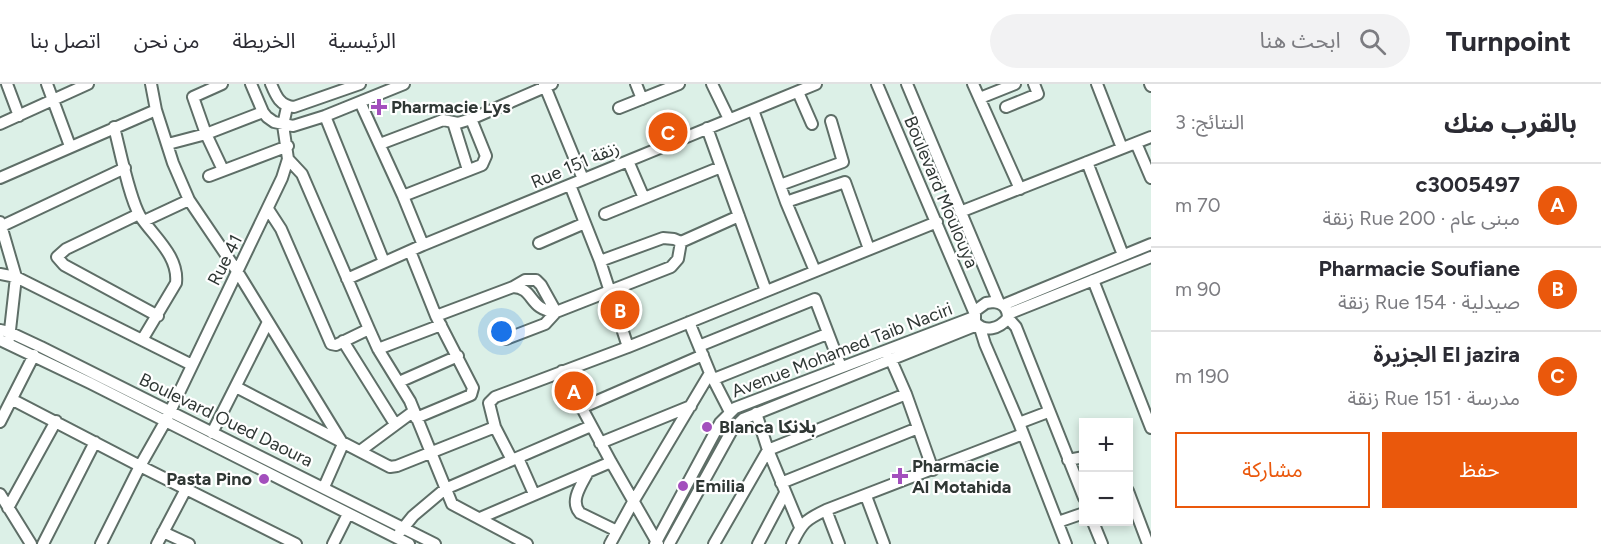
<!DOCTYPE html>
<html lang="ar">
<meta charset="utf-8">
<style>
:root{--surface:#fff;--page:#f2f2f3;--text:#2b2b33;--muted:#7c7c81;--line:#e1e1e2;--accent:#ea580c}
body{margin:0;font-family:Figtree,"Noto Sans Arabic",sans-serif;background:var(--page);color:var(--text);direction:rtl}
.controls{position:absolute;right:18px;bottom:18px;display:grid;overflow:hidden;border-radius:0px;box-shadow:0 3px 9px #0003}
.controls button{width:54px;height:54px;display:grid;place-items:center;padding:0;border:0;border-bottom:2px solid var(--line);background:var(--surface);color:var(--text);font:30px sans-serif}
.you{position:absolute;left:502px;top:248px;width:21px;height:21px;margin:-15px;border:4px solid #fff;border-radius:50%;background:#1a73e8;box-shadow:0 0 0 9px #1a73e833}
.badge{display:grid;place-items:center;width:39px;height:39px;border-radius:50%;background:var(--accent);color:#fff;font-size:20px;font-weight:700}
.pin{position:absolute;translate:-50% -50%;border:3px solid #fff;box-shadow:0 2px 6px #0006}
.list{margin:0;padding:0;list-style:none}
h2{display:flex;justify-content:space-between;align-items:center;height:78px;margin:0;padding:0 24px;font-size:26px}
h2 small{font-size:20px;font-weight:400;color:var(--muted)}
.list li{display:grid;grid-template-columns:39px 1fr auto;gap:18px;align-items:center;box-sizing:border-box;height:84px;padding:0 24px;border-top:2px solid var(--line)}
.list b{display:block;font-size:22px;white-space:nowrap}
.list p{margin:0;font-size:20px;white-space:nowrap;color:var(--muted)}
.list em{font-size:20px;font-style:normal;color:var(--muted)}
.actions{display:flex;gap:12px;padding:18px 24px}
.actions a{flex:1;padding:14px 0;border:2px solid var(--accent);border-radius:0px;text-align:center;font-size:21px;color:var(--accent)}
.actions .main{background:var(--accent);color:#fff}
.icon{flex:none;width:33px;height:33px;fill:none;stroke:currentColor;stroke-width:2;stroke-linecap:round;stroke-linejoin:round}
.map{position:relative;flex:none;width:1151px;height:460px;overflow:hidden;direction:ltr}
header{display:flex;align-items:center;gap:36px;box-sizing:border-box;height:84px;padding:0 30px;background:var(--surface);border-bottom:2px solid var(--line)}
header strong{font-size:28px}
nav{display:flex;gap:33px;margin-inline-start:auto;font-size:21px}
.search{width:420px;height:54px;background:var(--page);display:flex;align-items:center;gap:15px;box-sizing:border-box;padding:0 21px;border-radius:33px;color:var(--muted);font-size:22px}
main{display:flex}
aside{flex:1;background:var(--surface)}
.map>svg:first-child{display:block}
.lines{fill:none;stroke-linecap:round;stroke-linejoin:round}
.minor-casing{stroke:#5e6e67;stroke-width:14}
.minor{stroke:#fff;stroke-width:10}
.poi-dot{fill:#a34fbd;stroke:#fff;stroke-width:2}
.labels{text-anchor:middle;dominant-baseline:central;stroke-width:4.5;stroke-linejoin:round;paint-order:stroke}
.poi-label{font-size:18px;font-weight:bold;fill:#2f3734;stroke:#fff;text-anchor:start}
.street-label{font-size:18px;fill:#2f3734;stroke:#fff}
</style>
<header>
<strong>Turnpoint</strong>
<div class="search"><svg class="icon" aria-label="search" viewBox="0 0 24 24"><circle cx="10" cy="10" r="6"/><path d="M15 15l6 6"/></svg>ابحث هنا</div>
<nav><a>الرئيسية</a><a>الخريطة</a><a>من نحن</a><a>اتصل بنا</a></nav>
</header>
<main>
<aside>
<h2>بالقرب منك<small>النتائج: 3</small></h2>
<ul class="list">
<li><span class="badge">A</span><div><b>c3005497</b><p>مبنى عام · Rue 200 زنقة</p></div><em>70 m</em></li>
<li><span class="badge">B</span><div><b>Pharmacie Soufiane</b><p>صيدلية · Rue 154 زنقة</p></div><em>90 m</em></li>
<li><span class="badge">C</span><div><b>El jazira الجزيرة</b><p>مدرسة · Rue 151 زنقة</p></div><em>190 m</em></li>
</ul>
<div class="actions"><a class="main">حفظ</a><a>مشاركة</a></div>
</aside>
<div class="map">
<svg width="1151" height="460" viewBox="0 0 1151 460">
<rect width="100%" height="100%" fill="#dcf0e7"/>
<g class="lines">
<defs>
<path id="minor" d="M 7,0 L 19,32
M 47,0 L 70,62
M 151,0 L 156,26 L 173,79 L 189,116 L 237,187 L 343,360 L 324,403
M 222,0 L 193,13 L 206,50 L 223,86
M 251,0 L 263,28 L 267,33 L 274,38 L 293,42 L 325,32 L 404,0
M 271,0 C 276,12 280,22 294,23 L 360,0
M 544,0 L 583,95
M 636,0 L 642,15
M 712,0 L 729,35
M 877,0 L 975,230
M 907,0 L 999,219
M 973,0 L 1020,105
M 1097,0 L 1122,64
M 1150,0 L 1151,2
M 798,8 L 812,40
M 980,14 L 1015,0
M 360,18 L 403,112 L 423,161
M 1006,23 L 1038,10 L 1034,0
M 619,24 L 679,0
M 753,26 L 786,118 L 815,187
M 325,32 L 384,178
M 453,38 L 468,86
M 0,40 L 88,0
M 114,43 C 120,66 129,113 140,132 C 154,153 179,172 176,199 L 142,256
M 707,44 L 766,207
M 1136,59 L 1151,94
M 168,60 L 206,50 L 263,28
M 380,60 L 438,38 L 443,36 L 458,39 L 471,35 L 552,0
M 288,75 L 302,90 L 369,245 L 378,265 L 410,317 L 452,420 L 527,460
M 628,77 L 644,114
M 1087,78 L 1123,171
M 209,92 L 288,62
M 0,94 L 156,26
M 570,101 L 600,177 L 628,263
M 780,101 L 843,78 L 831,37
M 403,112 L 482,81 L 486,72 L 471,35
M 786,118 L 845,98 L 869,165
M 268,125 L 281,145 L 331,260 L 336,261 L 369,245
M 960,128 L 1151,53
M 139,130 L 66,165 L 57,173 L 64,181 L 158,232
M 605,130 L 721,83
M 144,137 L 189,116
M 0,138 L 16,193 L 9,255
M 2,142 L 125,84
M 539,159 L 585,139
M 410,167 L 436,232 L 473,304 L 471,311 L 416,334
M 600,177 L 663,154 L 674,155 L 681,158 L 739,132
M 0,190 L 16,193 L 192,281
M 347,195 L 423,161 L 816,0
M 1093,196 L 1151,344
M 513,203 C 535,204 528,226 556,228 L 671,183 L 678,175 L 681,158
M 993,218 C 1003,219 1008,224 1008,234 C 999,245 985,249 975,238 L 975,227 L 986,219 Z
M 1003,221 L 1151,160
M 1008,230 L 1151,173
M 436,232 L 513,203 L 525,196 L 536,196 L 541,201 L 556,228
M 1008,234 L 1016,243 L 1084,414
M 689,238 L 710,289 L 730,328
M 980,244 L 985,260 L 1019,339 L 1066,460
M 0,246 L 9,248 L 41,263 L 435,460
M 506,255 L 545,240 L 556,228
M 0,256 L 90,299 L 409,460
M 343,257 L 395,340
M 699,262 L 815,215 L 841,283
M 378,265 L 441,241
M 888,269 L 906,310 L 933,386
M 562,287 L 611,378 L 658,460
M 714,295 L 827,250
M 399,298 L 458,272
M 236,303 L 390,383 L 397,382 L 495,343 L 512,376
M 13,316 L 140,382 L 296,460
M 581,324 L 703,271
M 756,329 L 768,366 L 800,443
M 0,338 L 34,271
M 1019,339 L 1048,328
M 495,343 L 489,319 L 495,313 L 628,263 L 937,138
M 212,349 L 268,238
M 600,359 L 691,322
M 360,367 L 414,327
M 518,374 L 534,410
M 1068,376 L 1084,373
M 588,388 C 582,400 569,417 580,429 L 617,447
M 781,399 L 918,344
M 1128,407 L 1148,460
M 0,410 L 31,460
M 866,412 L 884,460
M 8,424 L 56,337
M 826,426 L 839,460
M 480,434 L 611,378
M 1058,438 L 1084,429
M 1093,438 L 1102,460
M 163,448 L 189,460
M 400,448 L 413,432 L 445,405 L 591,342
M 43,460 L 95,358
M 101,460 L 140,382 L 165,338 L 282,94 L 288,75 L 283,41 L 287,23
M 157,460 L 186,405
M 333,460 L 348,430
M 610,460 L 633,418 L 710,289
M 655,460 L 720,339 L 735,324 L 974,233
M 669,460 L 732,346 L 743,335 L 977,241
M 714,460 L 768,366 L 906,310
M 758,460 L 785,409
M 792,460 C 802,439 805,436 826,426 L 1023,350"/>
</defs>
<use href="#minor" class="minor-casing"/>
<use href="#minor" class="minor"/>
</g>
<g class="poi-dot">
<path d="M376 14h6v6h6v6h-6v6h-6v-6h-6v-6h6z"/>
<circle cx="707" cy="343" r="6"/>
<path d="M897 383h6v6h6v6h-6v6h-6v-6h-6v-6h6z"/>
<circle cx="264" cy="395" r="6"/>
<circle cx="683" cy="402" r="6"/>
</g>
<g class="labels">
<g class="poi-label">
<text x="391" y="23">Pharmacie Lys</text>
<text x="719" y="343">Blanca بلانكا</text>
<text x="912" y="382">Pharmacie<tspan x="912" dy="21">Al Motahida</tspan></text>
<text x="252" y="395" text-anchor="end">Pasta Pino</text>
<text x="695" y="402">Emilia</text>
</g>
<g class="street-label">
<text transform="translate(575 81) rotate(-23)">Rue 151 زنقة</text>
<text transform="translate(941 108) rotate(67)">Boulevard Moulouya</text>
<text transform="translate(225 176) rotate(-63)">Rue 41</text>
<text transform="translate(842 266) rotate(-21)">Avenue Mohamed Taib Naciri</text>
<text transform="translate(226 336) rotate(26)">Boulevard Oued Daoura</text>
</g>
</g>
</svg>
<div class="controls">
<button>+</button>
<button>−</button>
</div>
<div class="you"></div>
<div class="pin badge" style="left:574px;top:307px">A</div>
<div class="pin badge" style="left:620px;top:226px">B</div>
<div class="pin badge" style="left:668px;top:48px">C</div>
</div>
</main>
